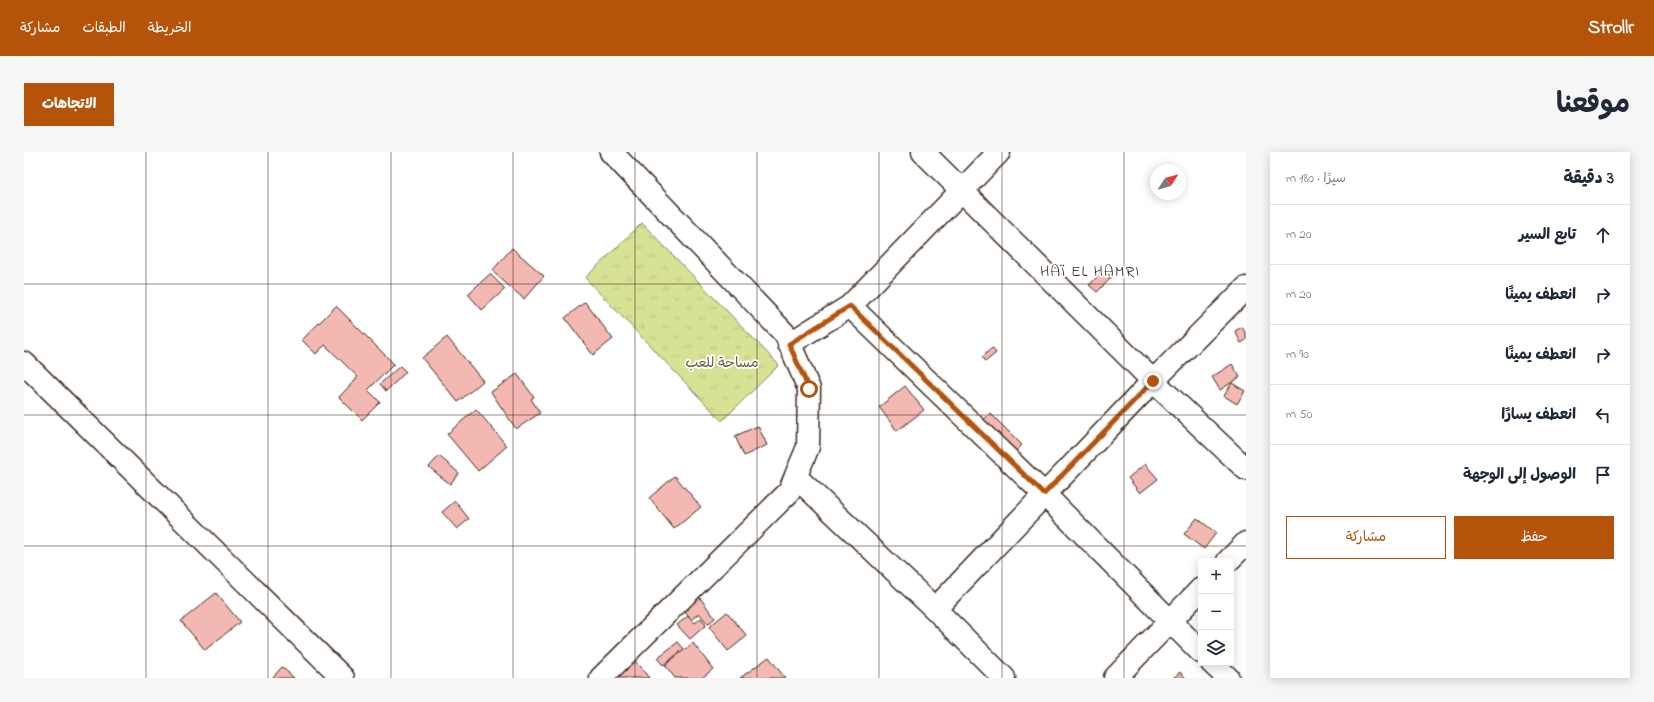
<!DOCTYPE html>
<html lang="ar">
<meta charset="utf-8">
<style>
:root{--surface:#fff;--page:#f6f6f7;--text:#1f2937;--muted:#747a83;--line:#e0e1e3;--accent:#b45309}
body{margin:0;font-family:"Indie Flower","Playpen Sans Arabic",sans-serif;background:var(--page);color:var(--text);direction:rtl}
.controls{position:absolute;right:12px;bottom:12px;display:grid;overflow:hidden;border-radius:0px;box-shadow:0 2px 10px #0003}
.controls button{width:36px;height:36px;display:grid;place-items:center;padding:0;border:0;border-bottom:1px solid var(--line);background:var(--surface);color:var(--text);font:20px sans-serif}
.compass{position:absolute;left:1126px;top:12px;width:36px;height:36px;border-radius:50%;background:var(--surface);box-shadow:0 2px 10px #0003;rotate:54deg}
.stop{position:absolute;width:12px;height:12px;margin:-9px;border:3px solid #b45309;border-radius:50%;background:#fff}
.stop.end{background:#b45309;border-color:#fff;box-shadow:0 1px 4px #0008}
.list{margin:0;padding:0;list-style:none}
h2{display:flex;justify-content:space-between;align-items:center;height:52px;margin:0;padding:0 16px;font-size:17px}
h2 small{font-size:13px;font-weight:400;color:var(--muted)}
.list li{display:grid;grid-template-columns:26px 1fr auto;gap:12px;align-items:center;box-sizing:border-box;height:60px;padding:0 16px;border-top:1px solid var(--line)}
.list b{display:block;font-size:15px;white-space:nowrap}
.list em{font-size:13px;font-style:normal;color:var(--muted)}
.actions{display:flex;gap:8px;padding:12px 16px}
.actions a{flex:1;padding:9px 0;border:1px solid var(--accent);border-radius:0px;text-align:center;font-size:14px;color:var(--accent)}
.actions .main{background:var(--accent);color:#fff}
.icon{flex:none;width:22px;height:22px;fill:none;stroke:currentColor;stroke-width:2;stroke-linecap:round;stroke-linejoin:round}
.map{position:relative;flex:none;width:1222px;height:526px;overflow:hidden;direction:ltr;border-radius:0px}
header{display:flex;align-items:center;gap:24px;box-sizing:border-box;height:56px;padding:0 20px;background:var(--accent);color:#fff}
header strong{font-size:19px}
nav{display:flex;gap:22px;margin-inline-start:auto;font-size:14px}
.intro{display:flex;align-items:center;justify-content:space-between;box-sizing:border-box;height:96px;padding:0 24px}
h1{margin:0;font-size:28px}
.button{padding:10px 18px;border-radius:0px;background:var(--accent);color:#fff;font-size:14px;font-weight:700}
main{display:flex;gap:24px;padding:0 24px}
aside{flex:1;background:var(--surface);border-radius:0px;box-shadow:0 2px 10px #0003}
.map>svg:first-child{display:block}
.park{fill:url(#park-tufts);stroke:#89865a}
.building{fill:#f4b8b3;stroke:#3b2a1e}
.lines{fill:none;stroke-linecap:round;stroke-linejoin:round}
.street-casing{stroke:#3b2a1e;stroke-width:25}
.street{stroke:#fff;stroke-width:22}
.route{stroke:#b45309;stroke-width:5}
.grid{fill:none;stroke:#3b2a1e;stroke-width:1;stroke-opacity:0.55}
.labels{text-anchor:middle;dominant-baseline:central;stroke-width:3.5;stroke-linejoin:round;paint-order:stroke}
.park-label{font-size:14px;fill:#62583c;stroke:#fff}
.quarter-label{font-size:16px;letter-spacing:1px;fill:#3b2a1e;stroke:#fff}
</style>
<header>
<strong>Strollr</strong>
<nav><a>الخريطة</a><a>الطبقات</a><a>مشاركة</a></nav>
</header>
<div class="intro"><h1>موقعنا</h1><a class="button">الاتجاهات</a></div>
<main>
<aside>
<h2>3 دقيقة<small>سيرًا · 180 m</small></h2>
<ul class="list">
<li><svg class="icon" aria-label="ahead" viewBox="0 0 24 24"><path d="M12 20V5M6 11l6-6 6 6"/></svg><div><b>تابع السير</b></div><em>20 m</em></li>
<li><svg class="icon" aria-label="right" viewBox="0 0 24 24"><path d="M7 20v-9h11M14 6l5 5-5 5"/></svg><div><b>انعطف يمينًا</b></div><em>20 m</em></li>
<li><svg class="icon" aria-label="right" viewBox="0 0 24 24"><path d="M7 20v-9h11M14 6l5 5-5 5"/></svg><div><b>انعطف يمينًا</b></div><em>90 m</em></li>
<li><svg class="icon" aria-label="left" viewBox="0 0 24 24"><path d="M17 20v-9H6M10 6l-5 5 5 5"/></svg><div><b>انعطف يسارًا</b></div><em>50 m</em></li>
<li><svg class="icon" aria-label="arrive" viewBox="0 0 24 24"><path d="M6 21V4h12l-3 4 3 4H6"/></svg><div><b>الوصول إلى الوجهة</b></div></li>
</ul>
<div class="actions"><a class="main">حفظ</a><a>مشاركة</a></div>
</aside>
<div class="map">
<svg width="1222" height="526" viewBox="0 0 1222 526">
<defs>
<pattern id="park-tufts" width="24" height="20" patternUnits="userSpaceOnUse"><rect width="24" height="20" fill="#d7e295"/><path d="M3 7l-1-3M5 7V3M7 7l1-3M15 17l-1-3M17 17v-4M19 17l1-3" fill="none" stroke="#b9c280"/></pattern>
</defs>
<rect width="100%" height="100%" fill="#fff"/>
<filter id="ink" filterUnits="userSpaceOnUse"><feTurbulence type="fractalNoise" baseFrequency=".025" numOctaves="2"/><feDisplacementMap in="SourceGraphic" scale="8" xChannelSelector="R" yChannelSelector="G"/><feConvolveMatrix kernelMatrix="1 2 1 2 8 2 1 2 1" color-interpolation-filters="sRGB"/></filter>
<g filter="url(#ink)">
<path class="park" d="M 618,71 L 755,213 L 698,269 L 561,126 Z"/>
<path class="building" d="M 488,96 L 520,124 L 500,147 L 468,119 Z
M 1080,118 L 1088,125 L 1073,140 L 1065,133 Z
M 466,122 L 481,137 L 458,158 L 444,142 Z
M 561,150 L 589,187 L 569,203 L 541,166 Z
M 312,154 L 370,212 L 344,238 L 356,250 L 338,268 L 315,245 L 334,225 L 301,193 L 292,202 L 278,188 Z
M 1218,175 L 1222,182 L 1222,188 L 1217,191 L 1211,179 Z
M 423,185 L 459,229 L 434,250 L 398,206 Z
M 968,196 L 972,201 L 961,210 L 958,205 Z
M 1208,212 L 1216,225 L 1196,238 L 1188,225 Z
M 376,214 L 382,220 L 362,239 L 356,232 Z
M 493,222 L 510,245 L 507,247 L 516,261 L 492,277 L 467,240 Z
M 1208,231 L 1221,239 L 1213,252 L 1200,244 Z
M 881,234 L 900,258 L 873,279 L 855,255 Z
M 452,257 L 483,294 L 454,319 L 423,282 Z
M 966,261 L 998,293 L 987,305 L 955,273 Z
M 734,274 L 743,293 L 720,304 L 711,284 Z
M 415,304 L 435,321 L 426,332 L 405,315 Z
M 1121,312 L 1134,327 L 1116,341 L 1104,326 Z
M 651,324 L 677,355 L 650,377 L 625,346 Z
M 431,349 L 445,367 L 433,377 L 418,360 Z
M 1173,366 L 1192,381 L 1180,397 L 1160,382 Z
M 671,439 L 691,466 L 684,472 L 675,461 L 667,468 L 655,452 Z
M 192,441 L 216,470 L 181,498 L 157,469 Z
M 703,460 L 723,484 L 704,499 L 685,475 Z
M 664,464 L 671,471 L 677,466 L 682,473 L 666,487 L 653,473 Z
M 654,490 L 660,497 L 639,513 L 633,506 Z
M 669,491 L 689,517 L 678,526 L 651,526 L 641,513 Z
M 745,505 L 761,526 L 716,526 Z
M 611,509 L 625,526 L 591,526 Z
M 258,515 L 270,526 L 248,526 Z
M 1156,520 L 1162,526 L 1149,526 Z"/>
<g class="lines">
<defs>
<path id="street" d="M 899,0 L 1129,229 L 1222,317
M 826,154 L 1020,342 L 1177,500
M 765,192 L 826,154 L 975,0
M 0,211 L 319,526
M 772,325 L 911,457 L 980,526
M 1204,409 L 1222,391
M 911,457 L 1129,229 L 1222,136
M 1188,511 L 1204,526
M 577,526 L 765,340 L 784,295 L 785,237 L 762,183 L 587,0
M 1091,526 L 1177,437"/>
</defs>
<use href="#street" class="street-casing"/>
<use href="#street" class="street"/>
</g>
</g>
<g class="lines" filter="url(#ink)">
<path class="route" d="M 785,237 L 765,192 L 826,154 L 1020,342 L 1129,229"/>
</g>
<path class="grid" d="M 122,0 L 122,526M 244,0 L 244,526M 367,0 L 367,526M 489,0 L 489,526M 611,0 L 611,526M 733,0 L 733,526M 855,0 L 855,526M 978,0 L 978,526M 1100,0 L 1100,526M 0,132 L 1222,132M 0,263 L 1222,263M 0,394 L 1222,394"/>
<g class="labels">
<g class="park-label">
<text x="698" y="211">مساحة للعب</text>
</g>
<g class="quarter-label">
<text x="1066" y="120">HAÏ EL HAMRI</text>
</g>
</g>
</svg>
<div class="controls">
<button>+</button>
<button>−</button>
<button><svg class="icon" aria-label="layers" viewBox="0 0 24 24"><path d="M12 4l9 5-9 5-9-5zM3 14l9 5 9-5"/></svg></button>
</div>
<svg class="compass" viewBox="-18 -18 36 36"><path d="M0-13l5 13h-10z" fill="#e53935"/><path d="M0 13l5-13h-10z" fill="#747a83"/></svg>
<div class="stop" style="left:785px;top:237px"></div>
<div class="stop end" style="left:1129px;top:229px"></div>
</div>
</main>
